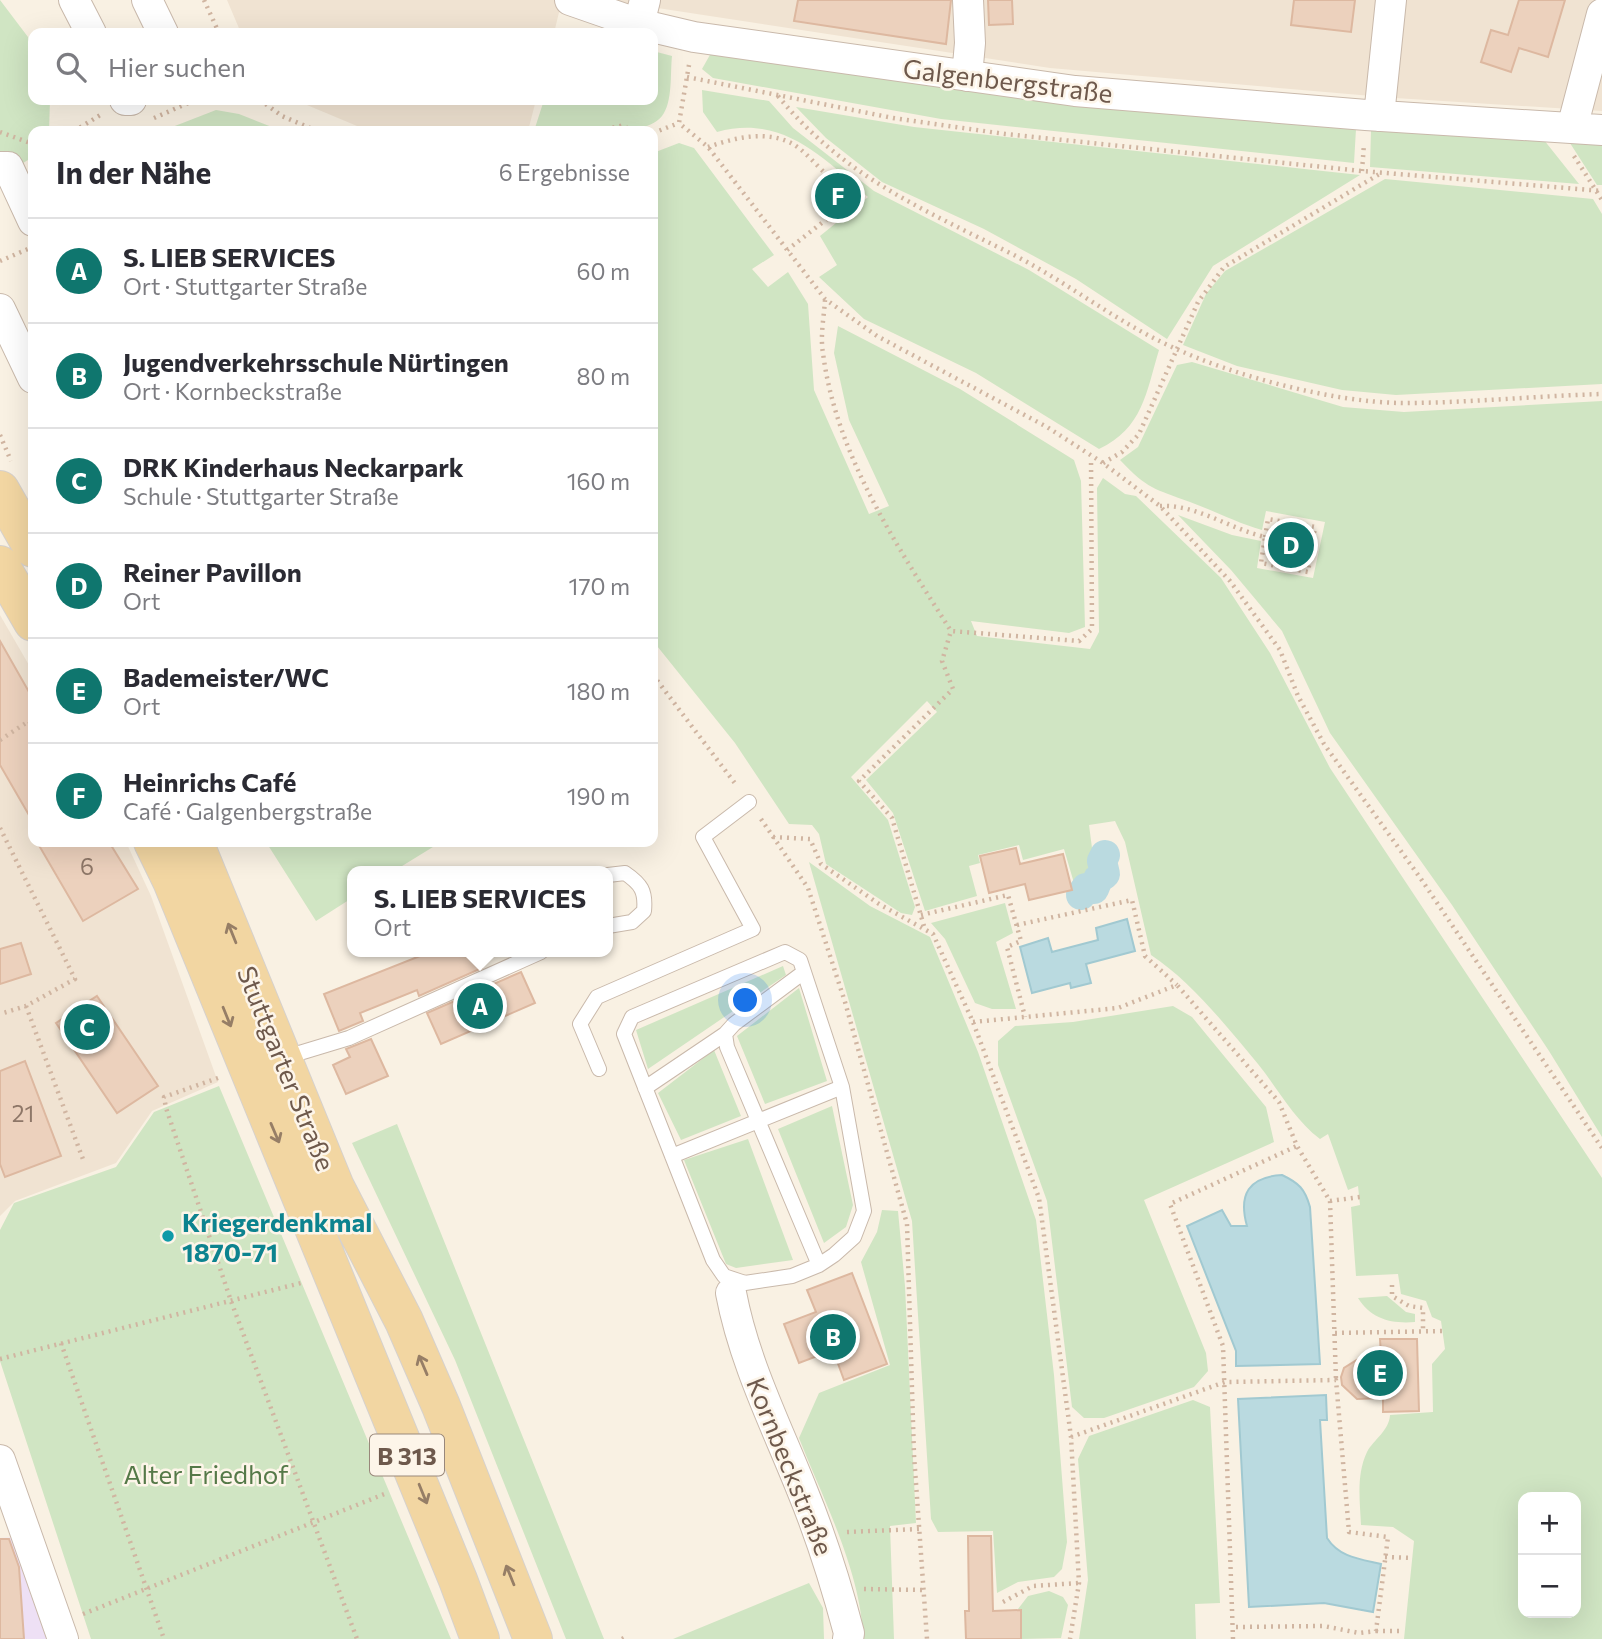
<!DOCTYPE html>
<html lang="de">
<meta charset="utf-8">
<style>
:root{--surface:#fff;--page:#f7f7f7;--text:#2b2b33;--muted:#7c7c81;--line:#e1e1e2;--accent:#0f766e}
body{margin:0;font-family:Commissioner,sans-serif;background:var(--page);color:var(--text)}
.controls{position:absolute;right:21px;bottom:21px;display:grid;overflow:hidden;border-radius:14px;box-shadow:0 7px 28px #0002}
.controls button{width:63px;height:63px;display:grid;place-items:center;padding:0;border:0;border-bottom:2px solid var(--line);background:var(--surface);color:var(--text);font:35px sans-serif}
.you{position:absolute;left:746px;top:1001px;width:24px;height:24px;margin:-18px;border:5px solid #fff;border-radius:50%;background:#1a73e8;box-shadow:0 0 0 10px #1a73e833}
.badge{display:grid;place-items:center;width:46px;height:46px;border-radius:50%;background:var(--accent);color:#fff;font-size:23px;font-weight:700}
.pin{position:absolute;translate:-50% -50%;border:4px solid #fff;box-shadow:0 2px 7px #0006}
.popup{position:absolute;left:347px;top:866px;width:266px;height:91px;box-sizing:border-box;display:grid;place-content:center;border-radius:14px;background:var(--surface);filter:drop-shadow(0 2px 5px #0005);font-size:23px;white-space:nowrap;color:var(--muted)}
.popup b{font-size:26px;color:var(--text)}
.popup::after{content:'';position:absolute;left:50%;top:100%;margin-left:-14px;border:14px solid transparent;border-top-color:var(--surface)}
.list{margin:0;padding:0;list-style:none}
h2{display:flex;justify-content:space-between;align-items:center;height:91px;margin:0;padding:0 28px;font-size:30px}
h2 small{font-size:23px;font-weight:400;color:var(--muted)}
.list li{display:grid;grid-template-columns:46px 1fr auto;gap:21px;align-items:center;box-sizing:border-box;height:105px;padding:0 28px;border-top:2px solid var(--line)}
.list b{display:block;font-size:26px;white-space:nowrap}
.list p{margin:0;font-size:23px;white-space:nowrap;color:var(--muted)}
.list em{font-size:23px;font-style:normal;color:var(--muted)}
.icon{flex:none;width:38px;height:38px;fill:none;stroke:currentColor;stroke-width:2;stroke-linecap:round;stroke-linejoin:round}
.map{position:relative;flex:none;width:1602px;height:1639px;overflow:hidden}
.search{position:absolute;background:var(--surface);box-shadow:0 7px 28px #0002;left:28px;top:28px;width:630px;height:77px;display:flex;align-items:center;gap:18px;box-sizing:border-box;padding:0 24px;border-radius:14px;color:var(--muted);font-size:26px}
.panel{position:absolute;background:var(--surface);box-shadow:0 7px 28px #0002;left:28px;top:126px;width:630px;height:721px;border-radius:14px}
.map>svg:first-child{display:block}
.residential{fill:#f0e3d2}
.education{fill:#eee0f5}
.green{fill:#d0e5c3;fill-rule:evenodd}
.water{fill:#badae0;stroke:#a1c9d1;stroke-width:2}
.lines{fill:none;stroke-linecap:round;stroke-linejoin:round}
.canal{stroke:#badae0;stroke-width:30}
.building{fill:#ecd1bd;stroke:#ddb8a0;stroke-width:2}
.service-casing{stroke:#c9b9ab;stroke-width:16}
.minor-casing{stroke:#c9b9ab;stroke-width:32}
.primary-casing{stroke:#d6d1cd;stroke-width:40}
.path{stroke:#d0b5a1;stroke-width:4.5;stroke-dasharray:2 5;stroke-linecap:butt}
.service{stroke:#fff;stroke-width:14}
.minor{stroke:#fff;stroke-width:30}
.primary{stroke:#f2d6a2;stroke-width:38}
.oneway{stroke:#967e66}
.culture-dot{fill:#0f9aa8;stroke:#fdf5e9;stroke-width:2.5}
.labels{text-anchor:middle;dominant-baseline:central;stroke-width:5;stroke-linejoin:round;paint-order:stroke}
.number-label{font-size:23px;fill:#8e7768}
.shield{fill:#fdf5e9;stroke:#99887b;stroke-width:2}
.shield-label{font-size:24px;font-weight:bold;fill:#6e594c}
.street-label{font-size:26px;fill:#6e594c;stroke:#fdf5e9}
.culture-label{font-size:26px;font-weight:bold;fill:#0d838f;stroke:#fdf5e9;text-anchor:start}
.park-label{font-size:26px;fill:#557948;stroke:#fdf5e9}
</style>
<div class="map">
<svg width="1602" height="1639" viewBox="0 0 1602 1639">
<rect width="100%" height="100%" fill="#f9f1e3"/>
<path class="residential" d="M 227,0 L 562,0 L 554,33 L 241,33 Z
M 605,0 L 1602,0 L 1602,111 L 1395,98 L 1050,68 Z
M 295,100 L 536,100 L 528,131 L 369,131 Z
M 0,615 L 33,672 L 33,842 L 126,842 L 151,896 L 218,1082 L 152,1111 L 116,1163 L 15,1201 L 0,1216 Z"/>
<path class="education" d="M 25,1537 L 59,1639 L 0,1639 L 0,1538 Z"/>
<path class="green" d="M 0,0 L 28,37 L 33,51 L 33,100 L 50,100 L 49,131 L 33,131 L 33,157 L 23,163 L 0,154 Z
M 653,51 L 672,56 C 670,73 673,102 662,116 C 642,141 565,131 534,131 L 544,100 L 653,100 Z
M 711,53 L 1356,129 L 1354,163 L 941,119 L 713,78 L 702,69 Z
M 702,90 L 769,101 L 793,128 L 874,191 L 1029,270 L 1159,350 C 1146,393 1143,428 1099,449 L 976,373 L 864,319 L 819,277 L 837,265 L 820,236 L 868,197 C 823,157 782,114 717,132 L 703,112 Z
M 796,107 L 914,127 L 1360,175 L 1213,266 L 1167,339 L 1076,279 L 984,229 L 882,182 L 826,138 Z
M 216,110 L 239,114 L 282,131 L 162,131 Z
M 1371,130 L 1544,140 L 1579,184 L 1370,167 Z
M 1568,140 L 1602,141 L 1602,185 L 1597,185 Z
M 679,143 L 694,148 L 774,255 L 752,269 L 768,287 L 788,272 L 808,304 L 814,390 L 869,514 L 889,506 L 849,420 L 834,353 L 838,326 L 960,389 L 1074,460 L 1081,481 L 1085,627 L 1069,633 L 971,621 L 977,636 L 1090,649 L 1099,632 L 1097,488 L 1103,478 L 1125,494 L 1136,496 L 1221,578 L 1270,653 L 1330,768 L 1602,1178 L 1602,1639 L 1404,1639 L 1414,1541 L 1393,1527 L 1361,1525 C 1360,1501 1356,1475 1367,1452 C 1374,1439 1389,1431 1390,1415 L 1433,1412 L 1432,1364 L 1445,1349 L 1441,1321 L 1432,1317 L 1426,1301 L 1401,1294 L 1398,1274 L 1356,1276 L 1351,1207 L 1360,1205 L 1358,1186 L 1348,1190 L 1328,1134 L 1320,1139 C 1293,1118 1279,1090 1258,1064 C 1227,1027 1192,982 1151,955 L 1125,842 L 1115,821 L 1089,825 L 1095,871 L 1074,883 L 1064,849 L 1023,860 L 1019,845 L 978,855 L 980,863 L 969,866 L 977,896 L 925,911 L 893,813 L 866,780 L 937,712 L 927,701 L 851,777 L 888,820 L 915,907 L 912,915 L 901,913 L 826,864 L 819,834 L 812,825 L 789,824 L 735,743 L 653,641 L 653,153 ZM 1523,1497 L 1576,1497 L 1576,1613 L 1523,1613 Z
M 1385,179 L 1593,199 L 1602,214 L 1602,384 L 1396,395 L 1342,390 L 1237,366 L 1183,345 L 1206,294 L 1225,271 Z
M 1192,362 L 1343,407 L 1404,412 L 1602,401 L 1602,1137 L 1549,1051 L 1452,905 L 1330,733 L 1282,631 L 1231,570 L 1178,515 L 1232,535 L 1261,541 L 1257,568 L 1313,578 L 1325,522 L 1266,511 L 1262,530 C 1237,523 1215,511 1190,502 C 1155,489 1147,489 1120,460 L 1138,447 L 1177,365 Z
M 266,842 L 441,842 L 394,871 L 352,871 L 352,898 L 316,921 Z
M 809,862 L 870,906 L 930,937 L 978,1052 L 1036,1220 L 1054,1375 L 1067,1542 L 1062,1569 L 1054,1577 L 1018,1582 L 997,1593 L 993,1531 L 938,1532 L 931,1519 L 912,1221 Z
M 1005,903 L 1013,933 L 996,942 L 1016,1009 L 992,1009 L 975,1003 L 945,939 L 931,923 Z
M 783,966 L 786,975 L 648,1069 L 636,1030 Z
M 799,988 L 827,1081 L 765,1104 L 737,1036 Z
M 1173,1006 L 1192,1017 L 1266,1107 L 1274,1142 L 1144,1200 L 1206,1353 L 1208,1371 L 1194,1387 L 1104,1418 L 1084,1418 L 1072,1407 L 1047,1201 L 998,1065 L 998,1041 L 1015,1026 L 1073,1022 Z
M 714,1050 L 741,1116 L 681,1140 L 658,1093 Z
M 219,1086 L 451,1639 L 91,1639 L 0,1361 L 0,1230 L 14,1203 L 116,1167 L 154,1112 Z
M 832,1106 L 853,1205 L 846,1227 L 824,1243 L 778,1129 Z
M 397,1124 L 604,1639 L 566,1639 L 455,1360 L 352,1143 Z
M 748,1139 L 793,1260 L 736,1268 L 726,1264 L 684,1160 Z
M 882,1210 L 898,1211 L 905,1286 L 916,1523 L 890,1526 L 894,1639 L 863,1639 C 862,1574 823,1499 799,1438 L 819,1393 L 890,1365 L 861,1262 L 877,1232 Z
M 1387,1296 L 1406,1312 L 1415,1314 L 1415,1322 C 1391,1324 1371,1319 1358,1298 Z
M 1193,1400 L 1210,1407 L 1220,1603 L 1195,1604 L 1196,1639 L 1079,1639 L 1088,1580 L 1078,1459 L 1089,1436 Z
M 809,1583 L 823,1608 L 824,1639 L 673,1639 Z
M 1049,1591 L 1063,1597 L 1068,1605 L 1061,1638 L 1022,1639 L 1021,1609 L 1018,1609 L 1028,1596 Z"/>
<path class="water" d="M 1127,919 L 1135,951 L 1086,964 L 1091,983 L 1071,988 L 1070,983 L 1032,993 L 1020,947 L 1048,938 L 1052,952 L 1098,940 L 1096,928 Z
M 1282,1175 C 1299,1183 1305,1189 1310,1207 L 1320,1364 L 1236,1366 L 1236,1351 L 1187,1226 L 1222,1210 L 1231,1226 L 1247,1226 C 1238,1194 1249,1177 1282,1175 Z
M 1326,1395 L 1327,1420 L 1320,1420 L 1327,1538 C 1339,1557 1359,1559 1381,1564 L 1373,1612 L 1324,1603 L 1249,1607 L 1238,1399 Z"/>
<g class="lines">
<path class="canal" d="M 1081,895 L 1086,888 L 1094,889 L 1098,879 L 1105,874 L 1102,861 L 1105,855"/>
</g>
<path class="building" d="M 798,0 L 951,0 L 946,44 L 794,21 Z
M 988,0 L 1012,0 L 1013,24 L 989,25 Z
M 1294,0 L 1355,0 L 1351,32 L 1291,25 Z
M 1519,0 L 1565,0 L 1548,57 L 1519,48 L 1511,72 L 1481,62 L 1491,30 L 1508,35 Z
M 837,175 L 859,200 L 840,216 L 818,191 Z
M 1278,528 L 1308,533 L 1303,562 L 1273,557 Z
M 0,641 L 33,699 L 33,822 L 0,765 Z
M 37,842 L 109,842 L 138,889 L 83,921 Z
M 1016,848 L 1020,864 L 1063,854 L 1072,890 L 1029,900 L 1025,884 L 989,893 L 980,856 Z
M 21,943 L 31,974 L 0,984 L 0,949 Z
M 430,952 L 475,952 L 482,968 L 419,996 L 417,990 L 360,1013 L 363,1021 L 339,1031 L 324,994 Z
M 521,972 L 535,1003 L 441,1044 L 427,1013 Z
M 97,996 L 158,1086 L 117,1113 L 56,1023 Z
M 371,1039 L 388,1076 L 346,1094 L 333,1065 L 350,1057 L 346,1049 Z
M 25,1061 L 61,1156 L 5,1177 L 0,1164 L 0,1071 Z
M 852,1273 L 887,1364 L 844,1380 L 833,1350 L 799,1363 L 784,1324 L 816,1312 L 807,1290 Z
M 1380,1339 L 1417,1339 L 1419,1411 L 1383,1412 L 1383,1398 L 1357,1399 L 1342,1385 L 1341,1377 L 1344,1368 L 1363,1356 L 1381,1355 Z
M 968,1536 L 991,1536 L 993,1611 L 1021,1610 L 1021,1639 L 966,1639 L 965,1611 L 969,1611 Z
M 0,1539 L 9,1539 L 19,1567 L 24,1639 L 0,1639 Z"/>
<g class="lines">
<defs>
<path id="service" d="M 608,875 L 625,873 C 641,884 646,891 644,911 L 632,922 L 608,926
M 785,952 L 800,960 L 842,1087 L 864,1211 L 854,1237 L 834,1255 L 819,1265 L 792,1276 L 745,1283 L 724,1276 L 713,1260 L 624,1034 L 632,1017 Z
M 804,972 L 734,1024 L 725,1034 L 727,1047 L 819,1265
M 283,1058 L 349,1038 L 541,952
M 599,1069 L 580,1024 L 597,997 L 753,929 L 703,837 L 749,802
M 645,1088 L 725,1034
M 672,1156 L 842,1087"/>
<path id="minor" d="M 74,0 L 91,33
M 147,0 L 163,33
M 570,0 L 639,24 L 694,37 L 1075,91 L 1366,115 L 1602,130
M 639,24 L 645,0
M 967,76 L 970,43 L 968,0
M 125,100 L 131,100
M 1379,116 L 1391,0
M 1572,128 L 1602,14
M 0,167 L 8,167 L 33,221
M 0,309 L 33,378
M 731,1293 C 744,1362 776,1425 802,1490 C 821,1536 836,1584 849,1633 L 848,1639
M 0,1460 L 63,1639"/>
<path id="primary" d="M 0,490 L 33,548
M 0,565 L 33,622
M 153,842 L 172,881 L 458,1580 L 480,1639
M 194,842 L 335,1187 L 404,1321 L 441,1406 L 533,1639"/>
</defs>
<use href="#service" class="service-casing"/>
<use href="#minor" class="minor-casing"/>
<use href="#primary" class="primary-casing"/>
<path class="path" d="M 204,0 L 219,33
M 689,65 L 679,123 L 708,147 L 825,299 L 877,336 L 1047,427 L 1103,463 L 1160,506 L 1230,581 L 1280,650 L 1298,696 L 1324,744 L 1421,879 L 1602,1148
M 687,77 L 893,118 L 1005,134 L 1362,171 L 1602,191
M 778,96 C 843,176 922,209 1012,254 C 1067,282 1115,321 1172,347 C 1234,376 1332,402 1401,403 C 1468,403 1535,396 1602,394
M 260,100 L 282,116 L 317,131
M 154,118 L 195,100
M 74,131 L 102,114
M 599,131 L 624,125 L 629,131
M 0,132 L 33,144
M 653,133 L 679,123
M 708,147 C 734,138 765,130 791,143 C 803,149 815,164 825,173
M 1574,156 L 1602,200
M 1362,171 L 1364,144
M 787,250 L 836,212
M 0,261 L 28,249
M 825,300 C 824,317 820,336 823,353 C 836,455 897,546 951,631 L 1079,641 L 1092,629 L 1091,458
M 0,435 L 11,461
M 1103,463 L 1122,452 L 1139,434 L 1198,302 L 1224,267 L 1381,173
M 1160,506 C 1196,504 1230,529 1265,537 L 1261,563 L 1308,572 L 1315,527 L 1268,519 L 1265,537
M 653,675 L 737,786
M 0,740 L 29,721 L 33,728
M 761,819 L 808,888 L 845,1002 L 907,1224 L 914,1455 L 927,1639
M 0,828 L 75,979 L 26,1006 L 0,1014
M 773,837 L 810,839 L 821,864 L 879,904 L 933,934 L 973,1022 L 1039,1198 L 1071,1437 L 1079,1583 L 1070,1639
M 921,915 L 1008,895 L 1021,941 L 1007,947 L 1025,1017
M 1017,925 L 1132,900 L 1145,956 L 1177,985
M 924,926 L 892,818 L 859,781 L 953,689 L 942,661 L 951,631
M 26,1006 L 84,1162
M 973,1022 L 1118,1008 L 1177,985 L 1279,1102 L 1297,1146 L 1330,1201 L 1336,1380
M 218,1078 L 164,1097 L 166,1108 L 231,1301 L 357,1639
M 1330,1201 L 1360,1197
M 1392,1285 L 1392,1296 L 1409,1306 L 1423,1308 L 1423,1331
M 1335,1333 L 1443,1331
M 61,1343 L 164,1639
M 0,1359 L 301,1283
M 1071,1437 L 1225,1382 L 1336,1380 L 1349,1532 L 1388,1537 L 1376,1631 L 1359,1633 L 1324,1626 L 1234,1627
M 847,1532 L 919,1529
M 1385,1557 L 1413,1558
M 864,1589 L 923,1590
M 1003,1602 L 1033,1586 L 1079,1583
M 83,1614 L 387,1493
M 1376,1631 L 1404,1631
M 622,1639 L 626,1637
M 1233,1639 L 1223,1346 L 1170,1204 L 1297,1146"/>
<use href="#service" class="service"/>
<use href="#minor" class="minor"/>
<use href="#primary" class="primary"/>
</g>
<defs><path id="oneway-shaft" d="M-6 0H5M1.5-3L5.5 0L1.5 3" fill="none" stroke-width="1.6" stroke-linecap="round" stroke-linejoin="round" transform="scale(1.75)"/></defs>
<g class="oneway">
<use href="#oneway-shaft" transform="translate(232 933) rotate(-112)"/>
<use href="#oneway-shaft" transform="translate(227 1017) rotate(68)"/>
<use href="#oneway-shaft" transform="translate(275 1133) rotate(67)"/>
<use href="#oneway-shaft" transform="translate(423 1365) rotate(-113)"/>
<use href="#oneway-shaft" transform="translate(423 1494) rotate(68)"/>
<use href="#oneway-shaft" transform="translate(510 1575) rotate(-112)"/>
</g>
<circle class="culture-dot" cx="168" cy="1236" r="7"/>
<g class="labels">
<g class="number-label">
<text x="87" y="866">6</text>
<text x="23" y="1113">21</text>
</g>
<rect class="shield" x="370" y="1434.5" width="74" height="41" rx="5"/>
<g class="shield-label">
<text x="407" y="1455">B 313</text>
</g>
<g class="street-label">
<text transform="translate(1008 80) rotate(7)">Galgenbergstraße</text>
<text transform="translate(287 1068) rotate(68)">Stuttgarter Straße</text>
<text transform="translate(791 1466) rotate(68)">Kornbeckstraße</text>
</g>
<g class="culture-label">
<text x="182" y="1221">Kriegerdenkmal<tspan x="182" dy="30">1870-71</tspan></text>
</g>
<g class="park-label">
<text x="206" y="1473">Alter Friedhof</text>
</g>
</g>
</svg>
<div class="controls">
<button>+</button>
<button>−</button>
</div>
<div class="you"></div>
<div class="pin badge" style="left:480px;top:1006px">A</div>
<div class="popup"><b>S. LIEB SERVICES</b>Ort</div>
<div class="pin badge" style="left:833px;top:1337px">B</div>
<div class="pin badge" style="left:87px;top:1027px">C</div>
<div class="pin badge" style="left:1291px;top:545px">D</div>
<div class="pin badge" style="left:1380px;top:1373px">E</div>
<div class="pin badge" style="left:838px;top:196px">F</div>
<div class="search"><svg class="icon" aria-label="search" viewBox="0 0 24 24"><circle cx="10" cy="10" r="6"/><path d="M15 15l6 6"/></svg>Hier suchen</div>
<section class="panel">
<h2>In der Nähe<small>6 Ergebnisse</small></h2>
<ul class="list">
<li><span class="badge">A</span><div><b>S. LIEB SERVICES</b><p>Ort · Stuttgarter Straße</p></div><em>60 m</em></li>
<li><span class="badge">B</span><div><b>Jugendverkehrsschule Nürtingen</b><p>Ort · Kornbeckstraße</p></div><em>80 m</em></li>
<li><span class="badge">C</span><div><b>DRK Kinderhaus Neckarpark</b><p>Schule · Stuttgarter Straße</p></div><em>160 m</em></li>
<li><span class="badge">D</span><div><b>Reiner Pavillon</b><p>Ort</p></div><em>170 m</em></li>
<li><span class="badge">E</span><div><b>Bademeister/WC</b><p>Ort</p></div><em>180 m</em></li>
<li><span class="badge">F</span><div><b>Heinrichs Café</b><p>Café · Galgenbergstraße</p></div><em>190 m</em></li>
</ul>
</section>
</div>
